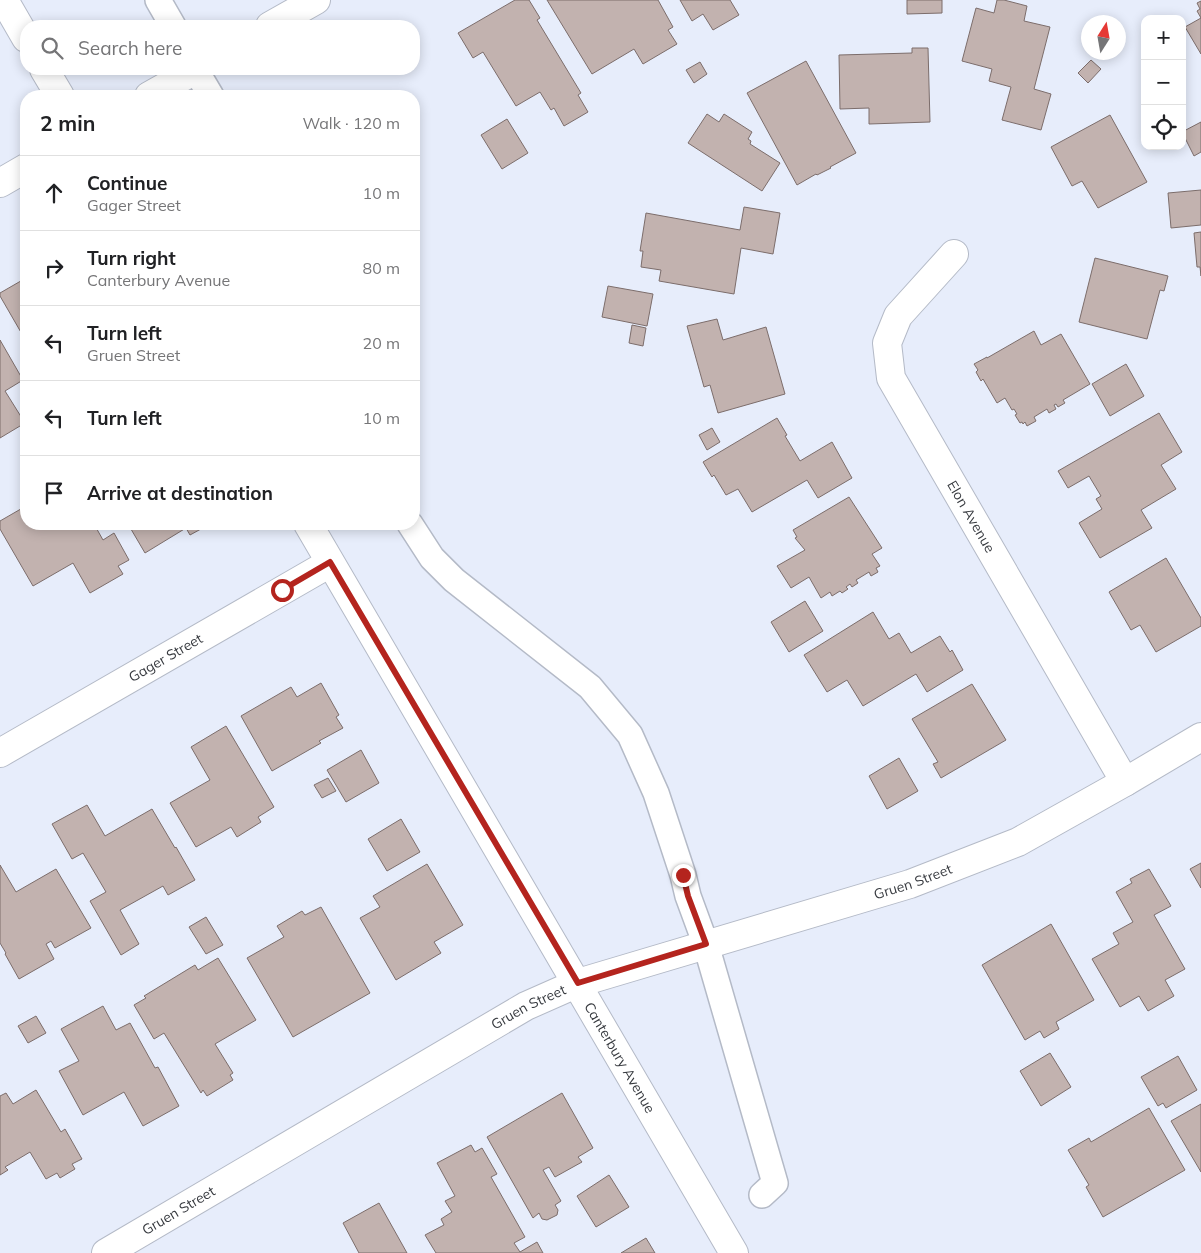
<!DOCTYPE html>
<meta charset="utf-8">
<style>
:root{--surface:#fff;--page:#f6f6f6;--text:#202124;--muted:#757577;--line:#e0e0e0}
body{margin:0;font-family:Mulish,sans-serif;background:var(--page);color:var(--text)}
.controls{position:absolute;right:15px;top:15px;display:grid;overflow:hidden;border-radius:10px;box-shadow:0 2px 12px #0003}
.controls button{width:45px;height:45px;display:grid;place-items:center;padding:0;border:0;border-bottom:1px solid var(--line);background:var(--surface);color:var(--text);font:25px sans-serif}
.compass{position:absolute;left:1081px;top:15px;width:45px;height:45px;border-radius:50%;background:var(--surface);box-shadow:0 2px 12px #0003;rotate:11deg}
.stop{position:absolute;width:15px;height:15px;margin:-11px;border:4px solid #b4241e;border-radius:50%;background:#fff}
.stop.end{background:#b4241e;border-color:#fff;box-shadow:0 1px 5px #0008}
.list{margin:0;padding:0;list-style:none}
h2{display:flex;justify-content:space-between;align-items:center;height:65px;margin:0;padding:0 20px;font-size:21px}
h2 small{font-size:16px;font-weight:400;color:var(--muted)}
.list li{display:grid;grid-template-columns:32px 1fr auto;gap:15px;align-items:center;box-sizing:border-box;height:75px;padding:0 20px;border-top:1px solid var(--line)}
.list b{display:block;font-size:19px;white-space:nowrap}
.list p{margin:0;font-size:16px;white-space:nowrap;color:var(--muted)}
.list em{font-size:16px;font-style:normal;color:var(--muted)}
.icon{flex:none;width:28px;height:28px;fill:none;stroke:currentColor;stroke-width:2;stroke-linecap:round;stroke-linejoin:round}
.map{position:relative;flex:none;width:1201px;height:1253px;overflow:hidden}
.search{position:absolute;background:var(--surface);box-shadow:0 2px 12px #0003;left:20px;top:20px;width:400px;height:55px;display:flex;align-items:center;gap:12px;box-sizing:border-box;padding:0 18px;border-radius:20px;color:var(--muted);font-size:19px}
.panel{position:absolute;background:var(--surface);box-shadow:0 2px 12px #0003;left:20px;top:90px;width:400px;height:440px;border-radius:20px}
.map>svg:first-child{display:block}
.building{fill:#c2b2af;stroke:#7c6d6b}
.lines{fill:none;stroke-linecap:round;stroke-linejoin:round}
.service-casing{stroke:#b4bac7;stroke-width:28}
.minor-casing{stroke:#b4bac7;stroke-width:30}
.service{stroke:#fff;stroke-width:25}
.minor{stroke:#fff;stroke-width:28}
.route{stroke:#b4241e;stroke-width:6}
.labels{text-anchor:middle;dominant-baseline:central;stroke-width:5;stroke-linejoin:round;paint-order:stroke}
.street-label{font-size:14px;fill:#383b40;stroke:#fff}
</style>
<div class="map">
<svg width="1201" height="1253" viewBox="0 0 1201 1253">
<rect width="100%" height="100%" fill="#e7edfb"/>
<path class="building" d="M 515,0 L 529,0 L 540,18 L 537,20 L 581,93 L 578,95 L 588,112 L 564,126 L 554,108 L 551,110 L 540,92 L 516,106 L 483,52 L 473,58 L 458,33 Z
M 547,0 L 658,0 L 673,27 L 668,30 L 677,44 L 643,64 L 634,49 L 592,74 Z
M 680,0 L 730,0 L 739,15 L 713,30 L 703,14 L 692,21 Z
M 907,0 L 942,0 L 942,13 L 907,14 Z
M 997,0 L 1004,0 L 1027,6 L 1024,21 L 1050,27 L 1034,89 L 1051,94 L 1041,130 L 1002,120 L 1011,87 L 989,81 L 992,69 L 962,61 L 976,8 L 994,13 Z
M 1201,1 L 1201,54 L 1185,27 L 1201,18 L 1197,11 L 1200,9 L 1197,3 Z
M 912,48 L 928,48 L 930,122 L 869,124 L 869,108 L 840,109 L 839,55 L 912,53 Z
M 1091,60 L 1101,69 L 1088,83 L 1078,73 Z
M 806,61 L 856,153 L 830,167 L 831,168 L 817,175 L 816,174 L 797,185 L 747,93 Z
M 700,62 L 707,74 L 694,83 L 686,70 Z
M 707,114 L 719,122 L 724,114 L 752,132 L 748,139 L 751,141 L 750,144 L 780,163 L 762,191 L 688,143 Z
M 1110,115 L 1147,182 L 1098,208 L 1082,181 L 1072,186 L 1051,147 Z
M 507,119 L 528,153 L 502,169 L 481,135 Z
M 1201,122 L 1201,152 L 1194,156 L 1182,132 Z
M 1201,190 L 1201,225 L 1171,228 L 1168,193 Z
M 744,207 L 780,213 L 773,254 L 741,248 L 734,294 L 659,281 L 661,270 L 641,267 L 643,251 L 640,251 L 646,213 L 740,230 Z
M 1201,232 L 1201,276 L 1200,267 L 1197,267 L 1194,233 Z
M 1095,258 L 1168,276 L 1164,291 L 1160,290 L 1147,339 L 1079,322 Z
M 26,278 L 26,341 L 0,296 L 0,293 Z
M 608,286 L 653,294 L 647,326 L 602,317 Z
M 717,319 L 723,340 L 766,327 L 785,394 L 718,413 L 710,385 L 704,387 L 687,326 Z
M 632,325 L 646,328 L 643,346 L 629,343 Z
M 1034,331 L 1041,345 L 1061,334 L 1090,384 L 1063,400 L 1065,403 L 1058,407 L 1056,404 L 1054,405 L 1056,409 L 1049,413 L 1047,409 L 1034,417 L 1036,421 L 1027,426 L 1025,422 L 1023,424 L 1022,422 L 1020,423 L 1015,415 L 1017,414 L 1014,409 L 1012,410 L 1005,398 L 997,403 L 983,379 L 981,381 L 976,372 L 978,370 L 974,364 L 987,357 L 987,358 Z
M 0,340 L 23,380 L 5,391 L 25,423 L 0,438 Z
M 1126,364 L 1144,396 L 1110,416 L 1092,384 Z
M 1159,413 L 1182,452 L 1161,465 L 1176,489 L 1141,510 L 1152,528 L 1100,558 L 1079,523 L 1102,509 L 1096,499 L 1101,496 L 1089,476 L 1068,488 L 1058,471 Z
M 777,418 L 787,435 L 785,436 L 800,461 L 832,442 L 852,478 L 818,498 L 807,480 L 752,512 L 738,489 L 726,495 L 714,475 L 712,477 L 703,462 Z
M 712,428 L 720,442 L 707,450 L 699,435 Z
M 849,497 L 882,548 L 872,554 L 880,566 L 876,568 L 878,572 L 871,576 L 869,572 L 856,580 L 858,583 L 852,587 L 850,584 L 846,587 L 848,589 L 842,593 L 840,591 L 832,596 L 830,592 L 821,598 L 809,577 L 791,588 L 777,566 L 805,550 L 795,538 L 797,537 L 793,530 Z
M 26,506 L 26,524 L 94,524 L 103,540 L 114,533 L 129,560 L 118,566 L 123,574 L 90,593 L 73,563 L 33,586 L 0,529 L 0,521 Z
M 128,524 L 210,524 L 190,535 L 186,528 L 145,553 Z
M 1166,558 L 1201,618 L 1201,626 L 1156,652 L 1140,625 L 1131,630 L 1109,592 Z
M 805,601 L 823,631 L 789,652 L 771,622 Z
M 873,612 L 889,639 L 899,633 L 911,653 L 940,636 L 950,652 L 952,650 L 963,670 L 927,692 L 916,674 L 863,706 L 847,680 L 827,692 L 804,655 Z
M 321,683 L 339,715 L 336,717 L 343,728 L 319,741 L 321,743 L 272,771 L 241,716 L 291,687 L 297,697 Z
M 972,684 L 1006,740 L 941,778 L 933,764 L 938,762 L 912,719 Z
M 226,726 L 274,807 L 258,817 L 261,822 L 237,837 L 231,827 L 196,847 L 170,803 L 210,780 L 191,747 Z
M 361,750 L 379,783 L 346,802 L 327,770 Z
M 899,758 L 918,791 L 887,809 L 869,776 Z
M 328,778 L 336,791 L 322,798 L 314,785 Z
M 87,805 L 105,836 L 152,809 L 175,848 L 176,847 L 195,880 L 168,895 L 163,886 L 120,910 L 139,944 L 121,955 L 90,901 L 106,892 L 83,853 L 72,859 L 52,824 Z
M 401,819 L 420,852 L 387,871 L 368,839 Z
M 1201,863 L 1201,888 L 1190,869 Z
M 427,864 L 463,925 L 434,942 L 441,953 L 396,980 L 360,918 L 380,907 L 373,896 Z
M 0,865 L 16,892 L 56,869 L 91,928 L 55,948 L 51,941 L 46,944 L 54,959 L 19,979 L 5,954 L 6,953 L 0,943 Z
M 1149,869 L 1171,906 L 1154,915 L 1185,969 L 1165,980 L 1174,996 L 1148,1011 L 1139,996 L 1120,1007 L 1092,959 L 1119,944 L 1113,933 L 1133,922 L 1116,892 L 1132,883 L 1130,879 Z
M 321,907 L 370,993 L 293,1037 L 247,958 L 284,937 L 277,926 L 302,911 L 305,915 Z
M 206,917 L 223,945 L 206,954 L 189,927 Z
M 1051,924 L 1094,1000 L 1056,1022 L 1059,1029 L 1044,1038 L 1040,1031 L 1025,1040 L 982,965 Z
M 218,958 L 256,1020 L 215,1044 L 233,1073 L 230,1075 L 233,1080 L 207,1096 L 203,1090 L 201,1093 L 164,1033 L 154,1039 L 134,1005 L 146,998 L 144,996 L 195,965 L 198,970 Z
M 103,1006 L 116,1030 L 130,1023 L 155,1068 L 158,1067 L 179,1106 L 143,1126 L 124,1092 L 83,1115 L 59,1071 L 79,1061 L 61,1029 Z
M 36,1016 L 46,1033 L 28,1043 L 18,1026 Z
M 1050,1053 L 1071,1087 L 1041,1106 L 1020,1071 Z
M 1178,1056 L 1197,1090 L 1166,1108 L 1163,1103 L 1158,1106 L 1141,1077 Z
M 36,1090 L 61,1132 L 65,1129 L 82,1159 L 72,1164 L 75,1169 L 60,1178 L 57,1173 L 46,1179 L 30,1152 L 5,1167 L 8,1170 L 0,1175 L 0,1096 L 6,1093 L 13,1104 Z
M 562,1093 L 593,1148 L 578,1157 L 582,1162 L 555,1177 L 549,1167 L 543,1170 L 561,1201 L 555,1205 L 558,1210 L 557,1215 L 547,1220 L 542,1219 L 539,1213 L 533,1218 L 487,1137 Z
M 1201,1104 L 1201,1172 L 1171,1121 Z
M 1149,1108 L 1185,1170 L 1103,1217 L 1086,1187 L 1089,1185 L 1068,1150 L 1089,1138 L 1091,1142 Z
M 471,1145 L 475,1152 L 482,1148 L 497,1174 L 491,1177 L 525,1237 L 514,1243 L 520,1252 L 537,1242 L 543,1253 L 436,1253 L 425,1235 L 444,1225 L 441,1219 L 452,1212 L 445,1201 L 455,1196 L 437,1163 Z
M 609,1175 L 629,1207 L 596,1227 L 577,1196 Z
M 379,1203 L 407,1253 L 359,1253 L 343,1223 Z
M 646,1238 L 655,1253 L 621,1253 Z"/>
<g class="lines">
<defs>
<path id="service" d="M 158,0 L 173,26
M 195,69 L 211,96
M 410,524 L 432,558 L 454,580 L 590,687 L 630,735 L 656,793 L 683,875 L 688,896 L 706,945 L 775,1183 L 762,1195"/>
<g id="minor">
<path d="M 4,0 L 26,38"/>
<path d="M 270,26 L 316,0"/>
<path d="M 44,69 L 60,96"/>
<path d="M 149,96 L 197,69"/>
<path d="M 0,183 L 26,168"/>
<path id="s1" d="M 954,254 L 898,316 L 887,343 L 891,378 L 1125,782"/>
<path id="s2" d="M 308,524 L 734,1253"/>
<path id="s3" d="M 0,753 L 330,563"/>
<path id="s4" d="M 106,1253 L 526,1006 L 578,983 L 910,884 L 1018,842 L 1125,782 L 1201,737"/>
</g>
</defs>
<use href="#service" class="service-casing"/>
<use href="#minor" class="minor-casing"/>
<use href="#service" class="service"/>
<use href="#minor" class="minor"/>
</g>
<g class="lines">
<path class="route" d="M 282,590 L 330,562 L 578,983 L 706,944 L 688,896 L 683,875"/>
</g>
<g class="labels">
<g class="street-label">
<text stroke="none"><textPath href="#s1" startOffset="308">Elon Avenue</textPath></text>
<text stroke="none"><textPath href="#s3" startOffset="191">Gager Street</textPath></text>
<text stroke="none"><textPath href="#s4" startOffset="894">Gruen Street</textPath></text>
<text stroke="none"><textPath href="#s4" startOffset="489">Gruen Street</textPath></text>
<text stroke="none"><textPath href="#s2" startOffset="618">Canterbury Avenue</textPath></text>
<text stroke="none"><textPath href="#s4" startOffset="84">Gruen Street</textPath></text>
</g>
</g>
</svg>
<div class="controls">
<button>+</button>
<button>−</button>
<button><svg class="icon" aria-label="locate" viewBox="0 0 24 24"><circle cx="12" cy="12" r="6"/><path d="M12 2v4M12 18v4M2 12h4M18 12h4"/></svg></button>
</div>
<svg class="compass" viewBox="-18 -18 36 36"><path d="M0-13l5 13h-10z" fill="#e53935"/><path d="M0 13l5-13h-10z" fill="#757577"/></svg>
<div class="stop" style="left:282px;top:590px"></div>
<div class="stop end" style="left:683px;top:875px"></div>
<div class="search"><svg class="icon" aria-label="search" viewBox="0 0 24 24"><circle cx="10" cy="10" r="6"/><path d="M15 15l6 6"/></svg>Search here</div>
<section class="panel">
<h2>2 min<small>Walk · 120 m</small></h2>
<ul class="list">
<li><svg class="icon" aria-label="ahead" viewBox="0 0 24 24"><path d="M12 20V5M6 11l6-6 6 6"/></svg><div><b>Continue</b><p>Gager Street</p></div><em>10 m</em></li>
<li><svg class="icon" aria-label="right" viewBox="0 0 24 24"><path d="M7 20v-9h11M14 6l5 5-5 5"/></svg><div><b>Turn right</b><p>Canterbury Avenue</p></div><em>80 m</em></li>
<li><svg class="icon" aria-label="left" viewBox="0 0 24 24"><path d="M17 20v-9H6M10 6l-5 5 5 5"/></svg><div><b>Turn left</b><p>Gruen Street</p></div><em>20 m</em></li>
<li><svg class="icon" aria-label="left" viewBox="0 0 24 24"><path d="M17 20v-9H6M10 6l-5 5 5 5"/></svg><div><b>Turn left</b></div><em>10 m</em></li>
<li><svg class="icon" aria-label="arrive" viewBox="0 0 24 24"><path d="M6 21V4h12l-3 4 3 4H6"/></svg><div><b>Arrive at destination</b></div></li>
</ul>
</section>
</div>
